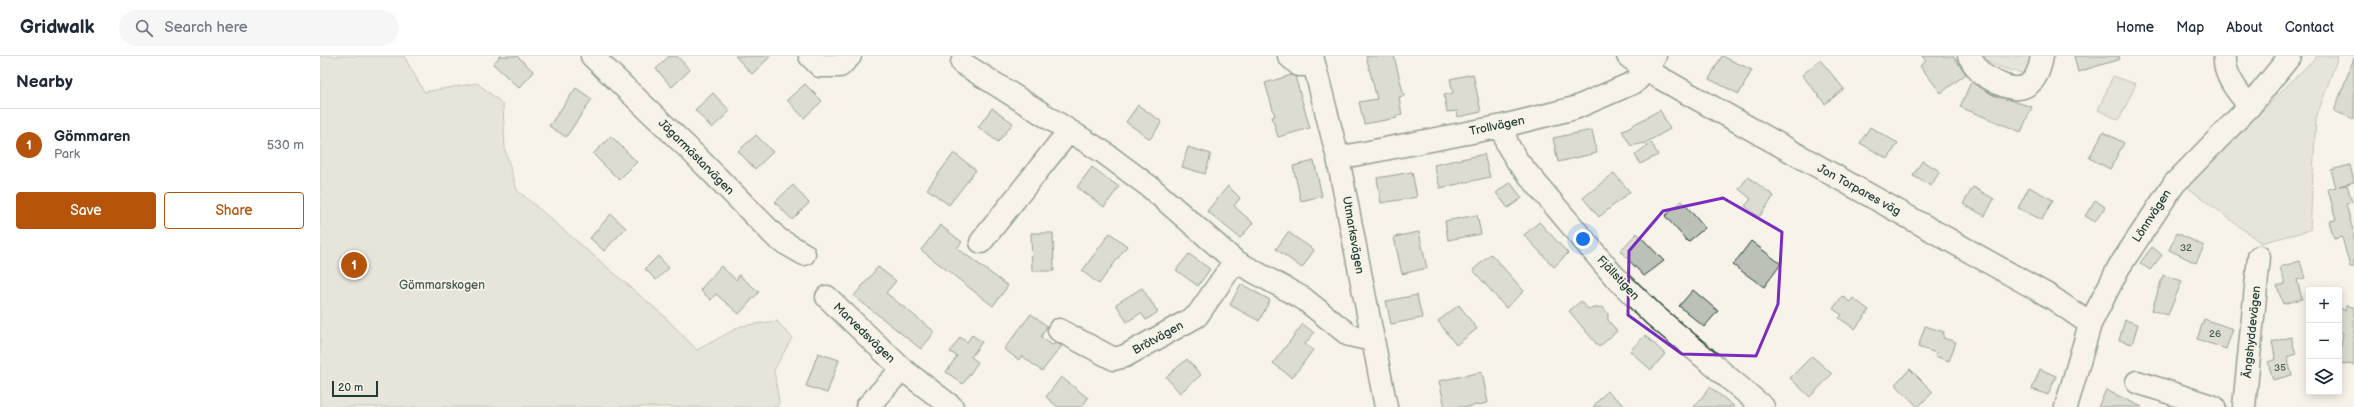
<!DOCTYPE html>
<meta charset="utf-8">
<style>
:root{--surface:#fff;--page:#f6f6f7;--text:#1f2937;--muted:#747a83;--line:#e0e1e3;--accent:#b45309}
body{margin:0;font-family:"Balsamiq Sans",sans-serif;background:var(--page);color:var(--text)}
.controls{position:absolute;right:12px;bottom:12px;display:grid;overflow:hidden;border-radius:4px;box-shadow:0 2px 10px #0003}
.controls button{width:36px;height:36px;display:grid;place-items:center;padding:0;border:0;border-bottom:1px solid var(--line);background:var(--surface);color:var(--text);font:20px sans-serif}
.scale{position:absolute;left:12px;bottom:10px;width:46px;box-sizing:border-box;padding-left:4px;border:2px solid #1f3d34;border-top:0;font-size:11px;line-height:14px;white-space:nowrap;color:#1f3d34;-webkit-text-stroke:3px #f7f3e8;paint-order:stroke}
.you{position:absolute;left:1263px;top:183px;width:14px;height:14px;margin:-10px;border:3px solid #fff;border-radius:50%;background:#1a73e8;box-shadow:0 0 0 6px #1a73e833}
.badge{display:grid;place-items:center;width:26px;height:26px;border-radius:50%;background:var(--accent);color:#fff;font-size:13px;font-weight:700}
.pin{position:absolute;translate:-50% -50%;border:2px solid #fff;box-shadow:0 1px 4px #0006}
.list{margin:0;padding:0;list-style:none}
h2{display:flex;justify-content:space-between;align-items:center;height:52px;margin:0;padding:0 16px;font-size:17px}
h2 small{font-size:13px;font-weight:400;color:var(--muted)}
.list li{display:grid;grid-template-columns:26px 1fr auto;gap:12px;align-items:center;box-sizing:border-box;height:72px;padding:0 16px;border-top:1px solid var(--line)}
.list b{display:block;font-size:15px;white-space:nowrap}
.list p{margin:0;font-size:13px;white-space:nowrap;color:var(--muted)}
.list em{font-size:13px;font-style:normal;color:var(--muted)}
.actions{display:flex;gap:8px;padding:12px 16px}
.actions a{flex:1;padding:9px 0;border:1px solid var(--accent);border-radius:4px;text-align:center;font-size:14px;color:var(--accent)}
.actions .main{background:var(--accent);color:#fff}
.icon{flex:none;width:22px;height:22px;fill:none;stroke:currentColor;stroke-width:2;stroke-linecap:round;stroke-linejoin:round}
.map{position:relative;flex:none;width:2034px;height:351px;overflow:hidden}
header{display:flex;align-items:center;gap:24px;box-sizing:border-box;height:56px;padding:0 20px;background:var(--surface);border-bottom:1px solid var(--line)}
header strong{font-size:19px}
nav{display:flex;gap:22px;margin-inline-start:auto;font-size:14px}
.search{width:280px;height:36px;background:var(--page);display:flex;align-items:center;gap:10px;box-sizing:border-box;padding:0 14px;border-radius:22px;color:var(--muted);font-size:15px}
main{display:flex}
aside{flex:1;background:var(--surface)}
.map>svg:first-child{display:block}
.green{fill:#d3d5ca;stroke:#79897f}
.building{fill:#bbc1b6;stroke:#1f3d34}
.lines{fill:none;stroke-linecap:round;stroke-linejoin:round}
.minor-casing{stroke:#1f3d34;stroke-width:25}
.minor{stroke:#f7f3e8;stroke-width:22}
.marked{fill:none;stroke:#7b2cbf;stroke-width:3;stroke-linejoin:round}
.labels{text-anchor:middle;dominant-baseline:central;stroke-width:3.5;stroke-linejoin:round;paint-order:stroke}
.number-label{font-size:10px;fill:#465e54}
.street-label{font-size:12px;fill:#1f3d34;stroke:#f7f3e8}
.park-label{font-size:12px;fill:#435b52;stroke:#f7f3e8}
</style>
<header>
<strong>Gridwalk</strong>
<div class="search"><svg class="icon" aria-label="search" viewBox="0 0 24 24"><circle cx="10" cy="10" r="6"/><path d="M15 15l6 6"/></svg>Search here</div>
<nav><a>Home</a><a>Map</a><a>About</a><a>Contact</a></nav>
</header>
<main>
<aside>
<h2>Nearby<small></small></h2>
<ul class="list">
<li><span class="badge">1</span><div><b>Gömmaren</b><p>Park</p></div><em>530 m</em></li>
</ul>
<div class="actions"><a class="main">Save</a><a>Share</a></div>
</aside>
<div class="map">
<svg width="2034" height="351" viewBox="0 0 2034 351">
<rect width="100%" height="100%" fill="#f7f3e8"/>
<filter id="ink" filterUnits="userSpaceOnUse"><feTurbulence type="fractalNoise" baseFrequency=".025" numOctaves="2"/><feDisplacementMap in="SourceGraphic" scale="8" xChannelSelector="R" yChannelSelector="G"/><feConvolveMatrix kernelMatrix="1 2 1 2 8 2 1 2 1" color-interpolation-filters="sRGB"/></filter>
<g filter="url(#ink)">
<path class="green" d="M 0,0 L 84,0 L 104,36 L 157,27 L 183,48 L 185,94 L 197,134 L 344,260 L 377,294 L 421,270 L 457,265 L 472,282 L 454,314 L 459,346 L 457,351 L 0,351 Z
M 1662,0 L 1717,0 L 1707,18 C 1692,15 1672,11 1662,0 Z
M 1997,0 L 2018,0 L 1996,62 L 1990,174 L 1941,187 L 1866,130 Z
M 1793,20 L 1816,28 L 1799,64 L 1778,54 Z"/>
<path class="building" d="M 180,0 L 197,0 L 214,16 L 199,32 L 173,8 Z
M 349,0 L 357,0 L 370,14 L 352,31 L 336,13 Z
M 415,0 L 451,0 L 432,18 Z
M 1046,0 L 1074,0 L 1084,40 L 1079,41 L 1082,59 L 1076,60 L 1077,62 L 1044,68 L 1039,46 L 1057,43 Z
M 1402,0 L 1432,14 L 1419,38 L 1389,23 Z
M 1602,0 L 1633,0 L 1646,18 L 1621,37 L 1600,10 L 1606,5 Z
M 1754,0 L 1799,0 L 1800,3 L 1758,16 Z
M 2034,2 L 2034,63 L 2014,55 Z
M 1500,4 L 1524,33 L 1505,48 L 1482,19 Z
M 1153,18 L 1161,56 L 1138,61 L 1137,55 L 1127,56 L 1124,39 L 1133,37 L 1130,23 Z
M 971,19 L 975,20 L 990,72 L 958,81 L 952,61 L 955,60 L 945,27 Z
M 1651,26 L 1673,39 L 1712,51 L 1701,76 L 1640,51 Z
M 485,28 L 502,45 L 484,62 L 467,44 Z
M 256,32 L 272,43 L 246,81 L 229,70 Z
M 393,37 L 410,55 L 392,72 L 375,54 Z
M 818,49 L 842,66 L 830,83 L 806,66 Z
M 672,52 L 693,67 L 678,86 L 658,71 Z
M 1340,54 L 1350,73 L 1325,87 L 1311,90 L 1302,75 Z
M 1550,71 L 1578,87 L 1568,103 L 1540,87 Z
M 1272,74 L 1277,97 L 1238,106 L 1233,82 Z
M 1783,76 L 1804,87 L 1790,113 L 1769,102 Z
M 436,79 L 453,96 L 435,113 L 418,95 Z
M 291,80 L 317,106 L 299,124 L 273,98 Z
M 1331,86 L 1338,99 L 1320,108 L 1315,99 Z
M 868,91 L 891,98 L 885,118 L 862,111 Z
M 634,97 L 656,114 L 629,149 L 607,133 Z
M 1164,98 L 1170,121 L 1120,132 L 1114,109 Z
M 994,105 L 1002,140 L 981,145 L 973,110 Z
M 1602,105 L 1620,115 L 1611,130 L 1593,120 Z
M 2030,109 L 2034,126 L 2019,130 L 2027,129 L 2032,146 L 2026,148 L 2034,178 L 2034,211 L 2030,211 L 2022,181 L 2014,183 L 2009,165 L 2016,164 L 2008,133 L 2016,131 L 2011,114 Z
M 772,111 L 799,131 L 784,151 L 757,131 Z
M 1092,116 L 1097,141 L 1061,147 L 1057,122 Z
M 1294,117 L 1310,136 L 1279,161 L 1263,142 Z
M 1428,121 L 1454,140 L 1439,161 L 1425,150 L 1431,143 L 1419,133 Z
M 1190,126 L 1202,142 L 1188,152 L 1176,137 Z
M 473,129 L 489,147 L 472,164 L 455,146 Z
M 908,130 L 920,142 L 914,150 L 933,167 L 920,182 L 887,155 Z
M 1653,131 L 1674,143 L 1665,160 L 1643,148 Z
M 1709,131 L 1733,144 L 1722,164 L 1698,152 Z
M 1775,144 L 1785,151 L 1775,166 L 1765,160 Z
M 1362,145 L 1385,172 L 1368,186 L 1345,160 Z
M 291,158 L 306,172 L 284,195 L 270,182 Z
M 1157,159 L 1161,178 L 1128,184 L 1125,165 Z
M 1219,166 L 1248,197 L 1234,211 L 1204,179 Z
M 620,169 L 642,186 L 637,192 L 688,230 L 673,250 L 601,194 Z
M 968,176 L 994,194 L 982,212 L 956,193 Z
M 1099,176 L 1107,212 L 1082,218 L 1074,181 Z
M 711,177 L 733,177 L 734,215 L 712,215 Z
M 790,177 L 807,190 L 779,228 L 762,215 Z
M 1317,177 L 1344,205 L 1324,220 L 1300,195 Z
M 1857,177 L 1884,190 L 1876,207 L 1849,194 Z
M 1431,185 L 1461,208 L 1444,231 L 1413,209 Z
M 1832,191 L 1842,199 L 1830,214 L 1820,207 Z
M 869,198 L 890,213 L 878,230 L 856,214 Z
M 1171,198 L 1204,235 L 1186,252 L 1153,214 Z
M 338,200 L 349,212 L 336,224 L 325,213 Z
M 1980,205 L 1985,222 L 1977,224 L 1982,243 L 1963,248 L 1957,230 L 1965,228 L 1960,211 Z
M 401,210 L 416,224 L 419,219 L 439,236 L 419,258 L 396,238 L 391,244 L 380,234 Z
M 558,211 L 576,225 L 566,237 L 615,276 L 601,293 L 534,240 Z
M 1843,219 L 1862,225 L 1848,259 L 1832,254 Z
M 921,228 L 950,244 L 939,265 L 910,249 Z
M 822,232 L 838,256 L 826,264 L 821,257 L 807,266 L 796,248 Z
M 1373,234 L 1398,255 L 1384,271 L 1359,250 Z
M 1097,239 L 1102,262 L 1071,268 L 1066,245 Z
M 1522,240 L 1530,246 L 1533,242 L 1549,254 L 1535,273 L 1519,262 L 1522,259 L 1513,253 Z
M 1261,245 L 1268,253 L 1283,251 L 1288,258 L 1288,264 L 1297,275 L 1279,291 L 1249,255 Z
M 1139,249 L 1157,273 L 1136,289 L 1118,265 Z
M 2026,250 L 2034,251 L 2034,309 L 2019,307 L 2023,277 L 2019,275 L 2019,251 L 2025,255 Z
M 711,258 L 727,270 L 721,281 L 732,289 L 736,287 L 742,290 L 722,315 L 702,300 L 699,304 L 684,293 Z
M 1884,263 L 1913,273 L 1906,293 L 1877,283 Z
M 1805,264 L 1818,268 L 1812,288 L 1799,284 Z
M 983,268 L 994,277 L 985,288 L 993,294 L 972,322 L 953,307 Z
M 1605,270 L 1624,276 L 1623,282 L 1636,286 L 1629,305 L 1615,300 L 1616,297 L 1598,291 Z
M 652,279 L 662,286 L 651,301 L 658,306 L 643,328 L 626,316 L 637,300 L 630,296 L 640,281 L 647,286 Z
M 1325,279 L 1345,298 L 1331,314 L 1310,295 Z
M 1971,281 L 1976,298 L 1967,301 L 1972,319 L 1953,324 L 1948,306 L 1956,303 L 1952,286 Z
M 498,297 L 519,304 L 507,337 L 486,330 Z
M 1492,300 L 1512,318 L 1490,341 L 1470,322 Z
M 867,303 L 881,319 L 860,337 L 846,321 Z
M 1590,313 L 1613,336 L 1598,351 L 1575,328 Z
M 1720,313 L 1736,320 L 1728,339 L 1712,333 Z
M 1162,316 L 1168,347 L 1148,351 L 1125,351 L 1119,325 Z
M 741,321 L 768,342 L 762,351 L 738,351 L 726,341 Z
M 1390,331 L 1415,351 L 1374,351 Z
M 1786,334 L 1822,351 L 1778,351 Z
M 1287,335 L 1306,351 L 1273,351 Z"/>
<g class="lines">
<defs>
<path id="minor" d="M 272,0 L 368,92 L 458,183 L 484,198
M 490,0 L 500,10 L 520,10 L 530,0
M 969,0 L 979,9 L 994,9
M 992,0 L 1018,102 L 1066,351
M 1308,0 L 1326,14 L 1731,241 L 1770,268
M 1649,0 C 1652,5 1656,11 1660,16 C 1664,20 1672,24 1678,27 C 1704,40 1718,27 1722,0
M 1905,0 C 1903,19 1918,37 1930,50
M 642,7 L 783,96 L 830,131 L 915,205 L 984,243 L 1029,279 L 1052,284
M 1183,70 L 1187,88 L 1198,106 L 1294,220 L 1334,259 L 1443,351
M 1018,102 L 1183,70 L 1255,52 L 1315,26 L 1326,14 L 1335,0
M 661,186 L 749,75
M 507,241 L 582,313
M 739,274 L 794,303 L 805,300 L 877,260 L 915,205
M 1817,326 L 1894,351
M 547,351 L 582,313 L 632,351
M 1746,351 L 1770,268 L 1799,211 L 1854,128 L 1930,50 L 1970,0
M 1924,351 L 1939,201"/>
</defs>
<use href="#minor" class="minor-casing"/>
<use href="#minor" class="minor"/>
</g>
</g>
<path d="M0 0H2034V351H0ZM 1403,142 L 1462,176 L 1458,248 L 1436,300 L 1362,298 L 1308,259 L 1309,195 L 1343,155 Z" fill="#f7f3e8" fill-opacity=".55" fill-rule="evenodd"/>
<path class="marked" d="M 1403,142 L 1462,176 L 1458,248 L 1436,300 L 1362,298 L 1308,259 L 1309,195 L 1343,155 Z"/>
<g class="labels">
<g class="number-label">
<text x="1866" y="192">32</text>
<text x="1895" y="278">26</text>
<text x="1960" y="312">35</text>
</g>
<g class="street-label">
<text transform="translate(1177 70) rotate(-12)">Trollvägen</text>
<text transform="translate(376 101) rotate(45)">Jägarmästarvägen</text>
<text transform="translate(1539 134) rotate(29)">Jon Torpares väg</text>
<text transform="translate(1832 160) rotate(-57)">Lönnvägen</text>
<text transform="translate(1033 179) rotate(80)">Utmarksvägen</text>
<text transform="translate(1298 222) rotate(47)">Fjällstigen</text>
<text transform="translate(1932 276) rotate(-84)">Ängshyddevägen</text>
<text transform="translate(544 277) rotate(44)">Marvedsvägen</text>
<text transform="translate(838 282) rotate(-29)">Brötvägen</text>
</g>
<g class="park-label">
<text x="122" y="229">Gömmarskogen</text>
</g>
</g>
</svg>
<div class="controls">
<button>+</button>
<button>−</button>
<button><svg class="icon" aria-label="layers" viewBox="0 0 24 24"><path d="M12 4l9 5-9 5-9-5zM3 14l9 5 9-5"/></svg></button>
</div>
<div class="scale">20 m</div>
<div class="you"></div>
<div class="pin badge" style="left:34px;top:209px">1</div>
</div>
</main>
